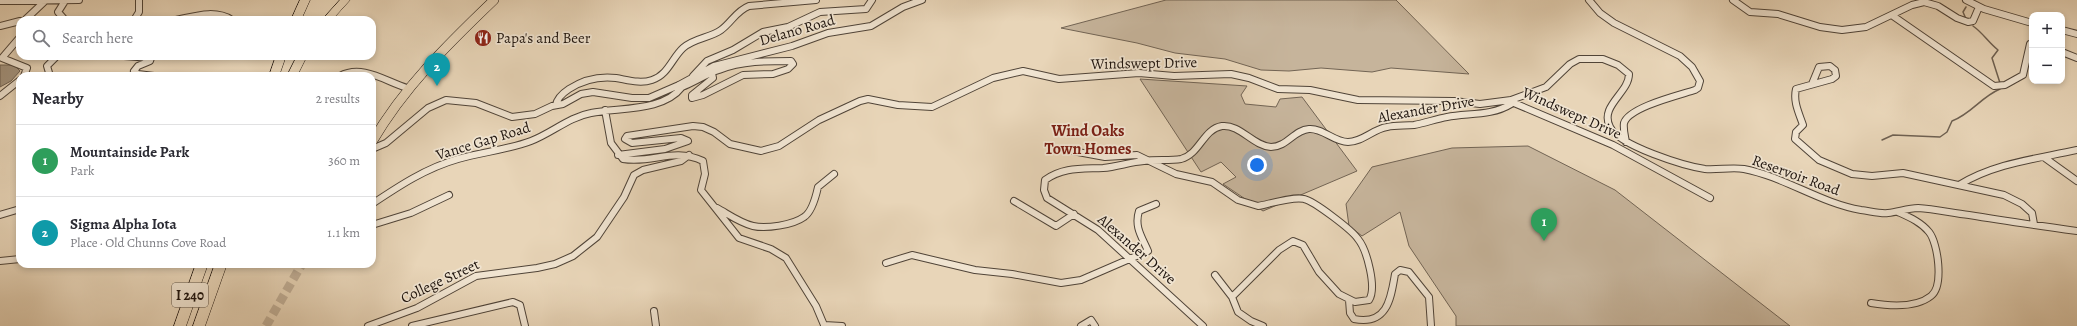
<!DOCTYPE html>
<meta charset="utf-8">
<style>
:root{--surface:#fff;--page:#f2f2f3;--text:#2b2b33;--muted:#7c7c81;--line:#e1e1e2;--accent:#0b8043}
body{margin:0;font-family:Alegreya,serif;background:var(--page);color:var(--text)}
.controls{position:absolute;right:12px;top:12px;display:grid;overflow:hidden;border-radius:8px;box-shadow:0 2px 6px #0003}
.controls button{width:36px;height:36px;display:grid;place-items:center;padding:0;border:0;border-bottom:1px solid var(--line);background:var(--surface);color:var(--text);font:20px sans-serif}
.you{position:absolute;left:1257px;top:165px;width:14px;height:14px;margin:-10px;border:3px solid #fff;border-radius:50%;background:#1a73e8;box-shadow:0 0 0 6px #1a73e833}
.badge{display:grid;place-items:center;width:26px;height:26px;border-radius:50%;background:var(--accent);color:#fff;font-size:13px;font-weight:700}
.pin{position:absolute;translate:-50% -33px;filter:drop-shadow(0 1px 2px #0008)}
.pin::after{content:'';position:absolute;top:21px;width:14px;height:12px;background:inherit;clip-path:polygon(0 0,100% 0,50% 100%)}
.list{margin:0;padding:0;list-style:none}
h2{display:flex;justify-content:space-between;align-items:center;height:52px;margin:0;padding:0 16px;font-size:17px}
h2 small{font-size:13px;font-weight:400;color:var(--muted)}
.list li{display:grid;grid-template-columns:26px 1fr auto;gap:12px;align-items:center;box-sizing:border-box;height:72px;padding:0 16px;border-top:1px solid var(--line)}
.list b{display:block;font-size:15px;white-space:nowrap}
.list p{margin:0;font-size:13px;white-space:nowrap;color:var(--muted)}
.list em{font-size:13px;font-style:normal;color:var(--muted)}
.icon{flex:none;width:22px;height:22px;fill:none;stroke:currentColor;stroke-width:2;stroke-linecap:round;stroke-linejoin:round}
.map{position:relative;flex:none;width:2077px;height:326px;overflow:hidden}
.search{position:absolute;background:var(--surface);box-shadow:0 2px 6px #0003;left:16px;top:16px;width:360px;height:44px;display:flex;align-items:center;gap:10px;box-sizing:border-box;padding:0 14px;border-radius:12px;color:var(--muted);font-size:15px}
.panel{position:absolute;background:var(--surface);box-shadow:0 2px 6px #0003;left:16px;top:72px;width:360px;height:196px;border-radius:12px}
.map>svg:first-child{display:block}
.green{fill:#c6b49b;stroke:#726454}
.water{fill:#a3937e;stroke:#6e6051}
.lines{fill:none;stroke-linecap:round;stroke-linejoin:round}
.stream{stroke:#6e6051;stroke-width:1.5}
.primary-tunnel{stroke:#c0ae96;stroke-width:9;stroke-dasharray:9 4.5;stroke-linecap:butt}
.minor-casing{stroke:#504438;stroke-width:8}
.primary-casing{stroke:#1e140e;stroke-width:10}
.motorway-casing{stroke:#1e140e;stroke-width:1}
.minor{stroke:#f0e4d1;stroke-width:6}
.primary{stroke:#e8d5b8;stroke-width:9}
.motorway{fill:#e8d5b8;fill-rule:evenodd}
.labels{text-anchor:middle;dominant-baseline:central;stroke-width:3.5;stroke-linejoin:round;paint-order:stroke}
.shield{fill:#f0e4d1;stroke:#5d5248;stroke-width:1}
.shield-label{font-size:14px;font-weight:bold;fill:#1e140e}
.street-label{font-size:15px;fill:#1e140e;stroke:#f0e4d1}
.poi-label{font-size:15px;fill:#1e140e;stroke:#f0e4d1;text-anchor:start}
.neighbourhood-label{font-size:16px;font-weight:bold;fill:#7a1f14;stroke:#f0e4d1}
</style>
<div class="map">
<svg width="2077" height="326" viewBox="0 0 2077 326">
<rect width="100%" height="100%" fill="#e8d5b8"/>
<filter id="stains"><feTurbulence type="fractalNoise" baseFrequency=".005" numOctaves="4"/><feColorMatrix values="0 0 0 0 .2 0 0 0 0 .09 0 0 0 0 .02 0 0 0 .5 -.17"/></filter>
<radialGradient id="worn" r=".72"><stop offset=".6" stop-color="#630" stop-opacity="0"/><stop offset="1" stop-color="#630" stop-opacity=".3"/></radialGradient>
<path class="green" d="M 1166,0 L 1396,0 L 1469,74 L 1391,68 L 1372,72 L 1321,68 L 1289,71 L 1261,70 L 1225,59 L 1175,53 L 1137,43 L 1061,28 Z
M 1140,79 L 1247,86 L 1241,95 L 1245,104 L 1276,107 L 1280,99 L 1302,97 L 1357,171 L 1263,211 L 1223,184 L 1236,177 L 1221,162 L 1201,172 Z
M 1528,146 L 1615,190 L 1790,326 L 1456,326 L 1456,316 L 1409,246 L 1400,212 L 1362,236 L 1349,226 L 1346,204 L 1372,167 L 1452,148 Z"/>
<path class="water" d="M 0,65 L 14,65 L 20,71 L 11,81 L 0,87 Z"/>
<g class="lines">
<path class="stream" d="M 1966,7 L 1963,12 L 1966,19
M 1973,26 C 1983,33 1988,42 1998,50 L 1992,58 L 2000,83
M 1882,140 L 1893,135 L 1940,137 L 1947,132 L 1952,121 C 1971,114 1981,97 2000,89"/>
<path class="primary-tunnel" d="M 266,326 L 302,264"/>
<defs>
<path id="minor" d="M 1589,0 L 1600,13 L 1614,23 L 1680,56 L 1692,67 L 1700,81 L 1698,88 L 1695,90 C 1680,95 1629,107 1624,123 C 1623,129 1625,136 1626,142
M 1733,0 L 1750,12 L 1778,14 L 1820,27 L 1842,30 L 1866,27 L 1912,5 L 1924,2 L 1938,6 L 1957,18 L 1968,22 L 1973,21 L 1979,7
M 1966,0 L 1984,9 L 2032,23
M 0,1 L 79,0
M 65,1 L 58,12 L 65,20
M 1893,16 L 1994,86 L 2005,85 L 2023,75 L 2030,44 L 2032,45
M 26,19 L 45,1
M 134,20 L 139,12 L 139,0
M 176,20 C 195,16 215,9 232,20
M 0,26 L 20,21
M 2062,30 L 2077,34
M 20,37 L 2,58 L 27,68 L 24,76
M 2062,52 L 2077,58
M 124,56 L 151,58
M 151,58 L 150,61 L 138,66 L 134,71 L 138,74 L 154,76
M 50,76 L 47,66 L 57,56
M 340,76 C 362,64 385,81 407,88
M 693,76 L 707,61 L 733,50 L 763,32 L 788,27 L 820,12 L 866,9 L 872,0
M 1812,84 L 1819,67 L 1830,66 L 1835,70 L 1836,76 L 1832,79 L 1796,89 C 1793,102 1799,113 1803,125 L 1796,132 L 1795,139 L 1819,160 L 1852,174 L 1872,176 L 1903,173 L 2004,195 L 2022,204 L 2032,213 L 2034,224
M 682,87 C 695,82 706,74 719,70 C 742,61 767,61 791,61 L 793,64 L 788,69 L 773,74 L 743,75 L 703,95 L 692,98 L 692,95 L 713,78 L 712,73
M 0,96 L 20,80
M 556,105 C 557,98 563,93 569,89 C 583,80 599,76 616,78 C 628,80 640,84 652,80 C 668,75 672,58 683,48 C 694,38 710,38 721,30 C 732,22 736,11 749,6 L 816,0
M 605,110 L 611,143 L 623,159 C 654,164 672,147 703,161 L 705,174 L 701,190 L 739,238 L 771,249 L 786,258 L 816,306 L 824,325 L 842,326
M 372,149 L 386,143 L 428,108 L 446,100 L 476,103 L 512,117 L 535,114 L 552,106 L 563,104 L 581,94 L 593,92 L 632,98 L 649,98 L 679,85 L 714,66 L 792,46 L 828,33 L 871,26 L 903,7 L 922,0
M 1067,150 L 1105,157 L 1137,155 L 1176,174 L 1212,182 L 1238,200 L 1258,206 C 1269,204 1294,196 1304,199 C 1314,201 1352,230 1358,239 C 1367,250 1377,288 1369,300 L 1355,302 L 1339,294 L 1319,272 L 1303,245 L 1293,241 L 1279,250 L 1232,297
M 618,155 L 665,149 L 688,141 L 681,138 L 632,143 L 625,139 L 627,136 L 693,126 L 703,127 L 714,132 L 730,144 L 761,151 L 779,146 L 819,120 L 860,101 L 868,99 L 898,105 L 932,107 L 993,78 L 1023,71 L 1059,79 L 1139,73 L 1174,76 L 1231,74 L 1249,78 L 1278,89 L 1310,90 L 1358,100 L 1454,101 L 1480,104 L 1511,100 L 1514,103 L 1613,145 L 1710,198
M 2045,158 L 2077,181
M 1959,185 C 1995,163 2036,159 2077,150
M 1014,201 L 1056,226 L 1074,214
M 372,204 C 399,186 426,168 458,159 C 482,152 507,150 531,141 C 552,133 569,117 591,113 C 619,107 663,112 682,87 L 679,85
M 717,208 C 728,214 740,223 753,226 C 766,229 793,225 804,217 C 812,212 816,196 818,187 L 834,174
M 0,215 L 20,209
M 372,225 L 411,213 L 449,195
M 0,261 L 20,259
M 886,263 L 912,255 L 975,270 L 1012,274 L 1061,283 L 1081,280 L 1148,251 C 1142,237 1134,227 1139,211 L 1156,204
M 1215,275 L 1232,297 L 1238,312 L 1251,321 L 1263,326
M 1349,300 L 1350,313 L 1354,319 C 1388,326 1391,297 1395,274 L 1400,270 L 1409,272 L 1429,297 L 1431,326
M 1871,303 C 1889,306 1916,308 1931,296 C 1944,286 1938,243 1929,232 C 1921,222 1909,217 1898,212
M 654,311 L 656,326
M 368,326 L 417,308 L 476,276 L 537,268 L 555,264 L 573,256 L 597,237 L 624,197 L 634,175 L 643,170 L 681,161 L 689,155
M 412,326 L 513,302 L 520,305 L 525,326
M 1081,326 L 1091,320 L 1095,326
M 1203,326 L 1098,230 L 1047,198 L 1044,190 L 1045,180 C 1063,167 1081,169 1103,168 C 1117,167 1130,162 1144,161 C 1156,159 1169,161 1181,159 C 1200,154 1203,129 1222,126 C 1240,124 1253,146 1271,147 C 1287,147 1294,130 1309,129 C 1323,128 1334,142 1348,142 C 1363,142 1373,129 1387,127 C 1396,125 1405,126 1414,125 C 1425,123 1436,119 1447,117 C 1468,113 1492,116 1511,104 L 1511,100 L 1546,87 L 1570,64 L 1579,59 L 1603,59 L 1618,65 L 1629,74 C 1629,93 1599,106 1610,127 C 1619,146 1685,166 1705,169 C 1718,170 1732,167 1744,169 C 1785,177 1820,203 1861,210 C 1870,211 1880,214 1888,213 C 1898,212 1908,208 1918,208 C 1935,209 1952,213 1969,215 C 2005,221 2041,226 2077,231"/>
<path id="primary" d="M 372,142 C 404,87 448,44 494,0"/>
<path id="motorway" d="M 300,0 L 310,0 L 301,20 L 291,20 Z
M 340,0 L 350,0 L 332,20 L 322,20 Z
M 276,56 L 286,56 L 279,76 L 269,76 Z
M 297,56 L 307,56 L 297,76 L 287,76 Z
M 196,264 L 208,264 L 186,326 L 174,326 Z
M 215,264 L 227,264 L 205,326 L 193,326 Z"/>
</defs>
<use href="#minor" class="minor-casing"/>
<use href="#primary" class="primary-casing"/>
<use href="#motorway" class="motorway-casing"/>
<use href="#minor" class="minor"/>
<use href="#primary" class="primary"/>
<use href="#motorway" class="motorway"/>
</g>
<defs>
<symbol id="restaurant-disc" viewBox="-11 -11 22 22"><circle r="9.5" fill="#8f2418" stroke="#f0e4d1"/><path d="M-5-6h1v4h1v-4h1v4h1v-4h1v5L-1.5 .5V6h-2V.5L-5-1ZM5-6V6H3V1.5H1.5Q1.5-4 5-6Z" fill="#fff"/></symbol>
</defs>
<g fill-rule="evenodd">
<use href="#restaurant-disc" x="473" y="28" width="20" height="20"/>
</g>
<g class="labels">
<rect class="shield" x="172" y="283" width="36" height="24" rx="3"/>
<g class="shield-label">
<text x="190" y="295">I 240</text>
</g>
<g class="street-label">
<text transform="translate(797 30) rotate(-16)">Delano Road</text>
<text transform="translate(1144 63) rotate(-1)">Windswept Drive</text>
<text transform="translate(1426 109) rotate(-10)">Alexander Drive</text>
<text transform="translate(1572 113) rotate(24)">Windswept Drive</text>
<text transform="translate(483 141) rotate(-17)">Vance Gap Road</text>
<text transform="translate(1796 175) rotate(20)">Reservoir Road</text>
<text transform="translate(1137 249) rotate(41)">Alexander Drive</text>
<text transform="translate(440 281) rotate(-25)">College Street</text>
</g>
<g class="poi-label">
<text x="496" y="38">Papa's and Beer</text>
</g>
<g class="neighbourhood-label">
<text x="1088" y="131">Wind Oaks<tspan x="1088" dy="18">Town Homes</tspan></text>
</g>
</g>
<rect width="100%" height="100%" filter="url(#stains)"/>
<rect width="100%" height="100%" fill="url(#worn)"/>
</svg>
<div class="controls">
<button>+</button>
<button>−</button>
</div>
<div class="you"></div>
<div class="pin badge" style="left:1544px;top:241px;background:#2e9e5b">1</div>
<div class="pin badge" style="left:437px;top:86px;background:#0f9aa8">2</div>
<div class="search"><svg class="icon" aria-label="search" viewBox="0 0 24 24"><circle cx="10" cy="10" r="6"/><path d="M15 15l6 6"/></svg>Search here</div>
<section class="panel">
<h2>Nearby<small>2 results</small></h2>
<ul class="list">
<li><span class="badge" style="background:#2e9e5b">1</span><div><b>Mountainside Park</b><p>Park</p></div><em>360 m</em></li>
<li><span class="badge" style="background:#0f9aa8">2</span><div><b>Sigma Alpha Iota</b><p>Place · Old Chunns Cove Road</p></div><em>1.1 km</em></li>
</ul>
</section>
</div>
